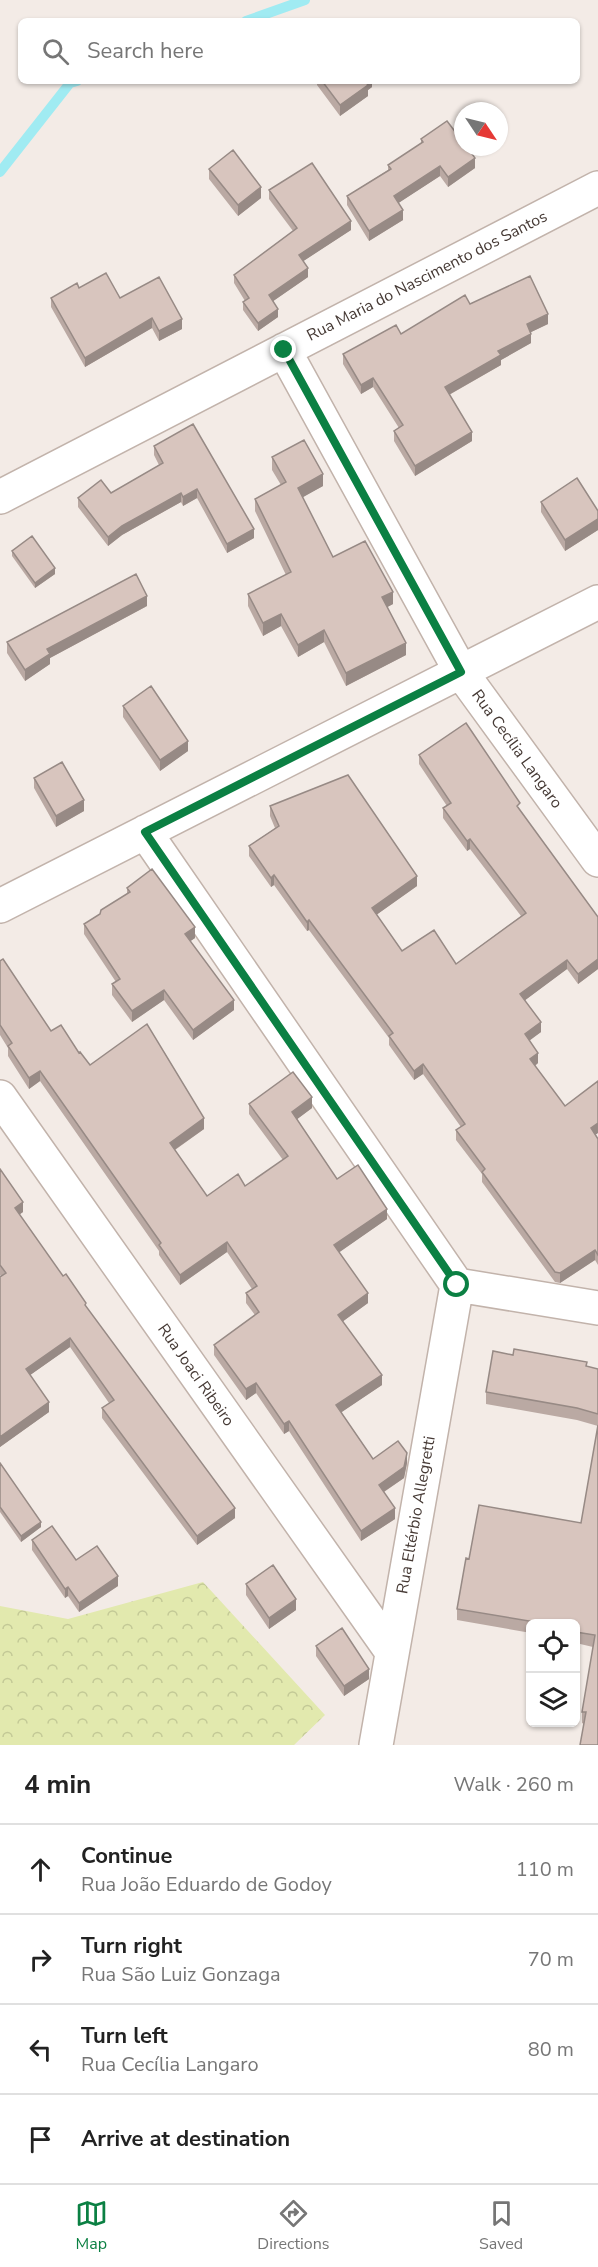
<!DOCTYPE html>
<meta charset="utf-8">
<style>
:root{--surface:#fff;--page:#f2f2f2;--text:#222;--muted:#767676;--line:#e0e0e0;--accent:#0b8043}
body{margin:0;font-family:"Nunito Sans",sans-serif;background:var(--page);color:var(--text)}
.controls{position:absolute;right:18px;bottom:18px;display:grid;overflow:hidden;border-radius:9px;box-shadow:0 2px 4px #0004}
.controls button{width:54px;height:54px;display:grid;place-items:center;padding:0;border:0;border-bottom:2px solid var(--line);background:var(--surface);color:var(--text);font:30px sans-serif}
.compass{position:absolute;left:454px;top:102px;width:54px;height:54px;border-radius:50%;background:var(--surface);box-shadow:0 2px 4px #0004;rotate:125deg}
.stop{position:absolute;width:18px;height:18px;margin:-14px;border:4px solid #0b8043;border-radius:50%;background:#fff}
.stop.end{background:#0b8043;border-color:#fff;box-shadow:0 2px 6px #0008}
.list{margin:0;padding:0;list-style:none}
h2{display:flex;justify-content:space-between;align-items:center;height:78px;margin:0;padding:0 24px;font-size:26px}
h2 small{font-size:20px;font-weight:400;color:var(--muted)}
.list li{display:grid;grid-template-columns:39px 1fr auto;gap:18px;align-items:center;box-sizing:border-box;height:90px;padding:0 24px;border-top:2px solid var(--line)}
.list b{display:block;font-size:22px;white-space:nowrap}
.list p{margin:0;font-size:20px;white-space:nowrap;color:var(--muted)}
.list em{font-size:20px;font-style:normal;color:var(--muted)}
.icon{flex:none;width:33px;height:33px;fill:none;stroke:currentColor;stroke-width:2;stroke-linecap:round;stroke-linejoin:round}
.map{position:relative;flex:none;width:598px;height:1745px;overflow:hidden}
.search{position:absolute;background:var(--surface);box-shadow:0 2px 4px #0004;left:18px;right:18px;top:18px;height:66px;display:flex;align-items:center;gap:15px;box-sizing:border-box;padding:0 21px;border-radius:9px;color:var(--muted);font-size:22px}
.sheet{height:438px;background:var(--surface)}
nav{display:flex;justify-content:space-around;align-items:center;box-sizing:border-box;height:84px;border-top:2px solid var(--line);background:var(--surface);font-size:16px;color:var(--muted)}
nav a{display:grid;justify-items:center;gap:3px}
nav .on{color:var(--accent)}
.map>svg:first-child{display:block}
.forest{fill:url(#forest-crowns)}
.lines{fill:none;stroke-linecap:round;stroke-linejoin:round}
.stream{stroke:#a0ebf2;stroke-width:10}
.minor-casing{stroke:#c2b3ab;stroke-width:36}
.minor{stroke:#fff;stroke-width:33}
.wall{fill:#baa9a3}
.shaded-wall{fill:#978a85}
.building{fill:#d8c5be;stroke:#978a85;stroke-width:1.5}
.route{stroke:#0b8043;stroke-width:8}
.labels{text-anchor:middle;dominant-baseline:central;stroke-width:4.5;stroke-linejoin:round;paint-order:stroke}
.street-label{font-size:16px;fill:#463a35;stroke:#fff}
</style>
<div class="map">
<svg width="598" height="1745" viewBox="0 0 598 1745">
<defs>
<pattern id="forest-crowns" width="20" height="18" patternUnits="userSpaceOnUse" patternTransform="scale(1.5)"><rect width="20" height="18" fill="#e2e9ae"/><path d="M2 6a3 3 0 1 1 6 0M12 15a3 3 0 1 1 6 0" fill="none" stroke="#c3c996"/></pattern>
</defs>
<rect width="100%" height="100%" fill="#f3ebe6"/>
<path class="forest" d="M 203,1582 L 325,1715 L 294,1745 L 0,1745 L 0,1606 L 68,1619 Z"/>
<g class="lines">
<path class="stream" d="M 246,21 L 305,0
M 0,172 L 70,83 L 77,81"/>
<defs>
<path id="minor" d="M 284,350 L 461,672 L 598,860
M 0,497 L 598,188
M 145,832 L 457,1285 L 598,1308
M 0,906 L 598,602
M 0,1097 L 392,1652
M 376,1745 L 457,1285"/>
</defs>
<use href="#minor" class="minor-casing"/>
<use href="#minor" class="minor"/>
</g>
<path class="wall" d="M 317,81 L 372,81 L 372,87 L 368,90 L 368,96 L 340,116 L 317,85 Z
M 421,139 L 475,168 L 448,187 L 440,176 L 398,203 L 403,220 L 369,241 L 347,205 L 347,196 L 388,170 L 388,165 L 421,144 Z
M 209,169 L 261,198 L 238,216 L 209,179 Z
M 269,190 L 351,230 L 303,261 L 308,277 L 273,301 L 278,317 L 258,331 L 243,310 L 243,302 L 245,301 L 234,283 L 234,275 L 293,231 L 269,199 Z
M 79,288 L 120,298 L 182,329 L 159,341 L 152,328 L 85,367 L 51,307 L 51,298 Z
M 470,304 L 548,324 L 531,332 L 531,343 L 501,360 L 501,365 L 449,395 L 472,441 L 415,476 L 394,441 L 394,431 L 399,428 L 373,387 L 361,394 L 343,364 L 343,354 L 401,334 Z
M 154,446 L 254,538 L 227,553 L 197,498 L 183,506 L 181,502 L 122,535 L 108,546 L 78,507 L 78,498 L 111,493 L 159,465 L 154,455 Z
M 272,457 L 323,486 L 302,497 L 333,557 L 393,604 L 387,607 L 406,655 L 346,686 L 324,642 L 298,657 L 281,626 L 263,636 L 248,606 L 248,594 L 286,575 L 255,511 L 255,499 L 281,485 L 272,470 Z
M 541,502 L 598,511 L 598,530 L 565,551 L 541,512 Z
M 12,551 L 55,574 L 35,588 L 12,556 Z
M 147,606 L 50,658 L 50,664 L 25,681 L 7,653 L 7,642 Z
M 123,706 L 188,751 L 160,771 L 123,717 Z
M 419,755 L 520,811 L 598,917 L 598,969 L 578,984 L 567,969 L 525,1000 L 541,1032 L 529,1040 L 538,1063 L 535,1066 L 565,1106 L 598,1081 L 598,1133 L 595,1134 L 598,1138 L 598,1265 L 595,1260 L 560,1283 L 555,1282 L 482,1182 L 482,1174 L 456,1140 L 456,1130 L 461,1127 L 423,1074 L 414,1080 L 389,1045 L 389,1038 L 309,930 L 307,931 L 274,885 L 271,887 L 249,856 L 249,846 L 275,828 L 270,816 L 270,806 L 417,886 L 376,915 L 402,951 L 456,964 L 521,916 L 470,849 L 467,851 L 443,818 L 443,808 L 447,806 L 419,764 Z
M 34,778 L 84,811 L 56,827 L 34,788 Z
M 127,888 L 195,938 L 190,941 L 234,1010 L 193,1040 L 164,1000 L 132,1022 L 112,995 L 112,984 L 116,982 L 84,934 L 84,924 L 100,914 L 127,894 Z
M 0,961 L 51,1031 L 79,1053 L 90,1065 L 204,1129 L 175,1150 L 207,1196 L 245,1186 L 283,1160 L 249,1114 L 249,1104 L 312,1108 L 297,1119 L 337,1179 L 387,1219 L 339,1252 L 368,1303 L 343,1321 L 382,1385 L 341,1412 L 373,1459 L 407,1463 L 404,1478 L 384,1492 L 395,1519 L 361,1541 L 289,1431 L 284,1434 L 256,1393 L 246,1400 L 214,1355 L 214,1345 L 255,1315 L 246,1303 L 246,1293 L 252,1289 L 227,1252 L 180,1285 L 159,1255 L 159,1251 L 40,1081 L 29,1089 L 8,1056 L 8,1048 L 0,1035 Z
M 0,1169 L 23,1212 L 19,1214 L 63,1276 L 86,1307 L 235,1518 L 197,1545 L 102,1418 L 102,1408 L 109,1403 L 70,1347 L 30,1375 L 49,1412 L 0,1447 L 1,1276 L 0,1275 Z
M 587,1367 L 598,1369 L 598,1745 L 584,1724 L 582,1723 L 582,1712 L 593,1647 L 576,1643 L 576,1623 L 531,1623 L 531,1633 L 457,1620 L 457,1609 L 469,1559 L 581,1523 L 598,1426 L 577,1420 L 486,1404 L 486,1392 Z
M 0,1463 L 41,1527 L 21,1542 L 0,1512 Z
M 32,1540 L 76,1560 L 118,1586 L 79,1612 L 68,1596 L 65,1598 L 32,1550 Z
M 246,1584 L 296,1610 L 269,1629 L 246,1595 Z
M 316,1646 L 369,1679 L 344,1696 L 316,1656 Z"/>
<path class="shaded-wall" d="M 365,81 L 372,81 L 372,87 L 368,90 L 368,96 L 340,116 L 340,105 Z
M 475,158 L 475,168 L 448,187 L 448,177 Z
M 440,166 L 440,176 L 394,206 L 394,196 Z
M 261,187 L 261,198 L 238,216 L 238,205 Z
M 403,210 L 403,220 L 369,241 L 369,231 Z
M 351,221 L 351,230 L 299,264 L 299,255 Z
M 308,268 L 308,277 L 269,304 L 269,295 Z
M 278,309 L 278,317 L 258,331 L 258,323 Z
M 548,314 L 548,324 L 527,334 L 527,324 Z
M 152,318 L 152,328 L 85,367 L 85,358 Z
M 182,319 L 182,329 L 159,341 L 159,331 Z
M 531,334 L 531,343 L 501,360 L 501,365 L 445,397 L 445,387 L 498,351 Z
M 373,378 L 373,387 L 361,394 L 361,385 Z
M 472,432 L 472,441 L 415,476 L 415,466 Z
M 323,474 L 323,486 L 298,500 L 298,488 Z
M 197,489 L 197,498 L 183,506 L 183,497 Z
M 181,493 L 181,502 L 122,535 L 108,546 L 108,537 L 122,526 Z
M 598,519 L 598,530 L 565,551 L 565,540 Z
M 254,529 L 254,538 L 227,553 L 227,544 Z
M 55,568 L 55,574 L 35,588 L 35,583 Z
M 393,592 L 393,604 L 382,610 L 382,597 Z
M 147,596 L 147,606 L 50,658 L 50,664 L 25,681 L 25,670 L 47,649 Z
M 281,614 L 281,626 L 263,636 L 263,623 Z
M 324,630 L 324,642 L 298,657 L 298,645 Z
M 406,643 L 406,655 L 346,686 L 346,673 Z
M 188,741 L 188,751 L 160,771 L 160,760 Z
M 84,800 L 84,811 L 56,827 L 56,816 Z
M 470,839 L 470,849 L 467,851 L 467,841 Z
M 274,875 L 274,885 L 271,887 L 271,878 Z
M 417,876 L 417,886 L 372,918 L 372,908 Z
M 309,920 L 309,930 L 307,931 L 307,922 Z
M 195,927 L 195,938 L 185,945 L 185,934 Z
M 598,959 L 598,969 L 578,984 L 578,974 Z
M 567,960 L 567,969 L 520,1004 L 520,994 Z
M 164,990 L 164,1000 L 132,1022 L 132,1011 Z
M 234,1000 L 234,1010 L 193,1040 L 193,1030 Z
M 541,1022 L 541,1032 L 525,1044 L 525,1034 Z
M 538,1053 L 538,1063 L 530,1069 L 530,1059 Z
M 423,1064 L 423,1074 L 414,1080 L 414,1071 Z
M 40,1071 L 40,1081 L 29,1089 L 29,1078 Z
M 312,1097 L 312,1108 L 292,1123 L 292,1112 Z
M 204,1118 L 204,1129 L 170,1153 L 170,1143 Z
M 598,1123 L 598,1133 L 591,1138 L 591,1128 Z
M 23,1202 L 23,1212 L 15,1218 L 15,1208 Z
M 387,1209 L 387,1219 L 334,1256 L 334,1245 Z
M 227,1242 L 227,1252 L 180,1285 L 180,1275 Z
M 595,1250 L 595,1260 L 560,1283 L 560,1273 Z
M 368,1293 L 368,1303 L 338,1325 L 338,1315 Z
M 70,1338 L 70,1347 L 26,1378 L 26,1369 Z
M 382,1375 L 382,1385 L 336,1416 L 336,1405 Z
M 256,1383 L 256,1393 L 246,1400 L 246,1389 Z
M 49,1402 L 49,1412 L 0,1447 L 0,1437 Z
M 289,1421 L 289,1431 L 284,1434 L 284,1424 Z
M 407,1453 L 407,1463 L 404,1478 L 379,1495 L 379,1485 Z
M 235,1508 L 235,1518 L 197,1545 L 197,1536 Z
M 395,1508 L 395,1519 L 361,1541 L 361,1531 Z
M 41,1522 L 41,1527 L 21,1542 L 21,1536 Z
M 118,1576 L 118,1586 L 79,1612 L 79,1603 Z
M 68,1587 L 68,1596 L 65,1598 L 65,1589 Z
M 296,1599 L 296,1610 L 269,1629 L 269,1618 Z
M 369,1669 L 369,1679 L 344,1696 L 344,1686 Z"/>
<path class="building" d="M 322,81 L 365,81 L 368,85 L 340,105 Z
M 447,121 L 463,142 L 463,147 L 467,147 L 475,158 L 448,177 L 440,166 L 394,196 L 403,210 L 369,231 L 347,196 L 391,169 L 388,165 L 423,142 L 421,139 Z
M 233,150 L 261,187 L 238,205 L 209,169 Z
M 312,163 L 351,221 L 299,255 L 308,268 L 269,295 L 278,309 L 258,323 L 243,302 L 249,298 L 234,275 L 297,228 L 269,190 Z
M 106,273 L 120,298 L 159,277 L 182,319 L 159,331 L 152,318 L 85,358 L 51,298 L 77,283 L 79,288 Z
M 530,276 L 548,314 L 527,324 L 531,334 L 498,351 L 501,355 L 445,387 L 472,432 L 415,466 L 394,431 L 403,425 L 373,378 L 361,385 L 343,354 L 396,325 L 401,334 L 465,295 L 470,304 Z
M 193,424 L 254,529 L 227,544 L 197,489 L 183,497 L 181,493 L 122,526 L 108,537 L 78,498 L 101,480 L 111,493 L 163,463 L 154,446 Z
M 304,440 L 323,474 L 298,488 L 333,557 L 365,541 L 393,592 L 382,597 L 406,643 L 346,673 L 324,630 L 298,645 L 281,614 L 263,623 L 248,594 L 291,572 L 255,499 L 286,482 L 272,457 Z
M 577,478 L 598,511 L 598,519 L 565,540 L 541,502 Z
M 32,536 L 55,568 L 35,583 L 12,551 Z
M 136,574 L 147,596 L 47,649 L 50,654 L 25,670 L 7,642 Z
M 151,686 L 188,741 L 160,760 L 123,706 Z
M 466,723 L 520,803 L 517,806 L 598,917 L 598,959 L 578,974 L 567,960 L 520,994 L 541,1022 L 525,1034 L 538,1053 L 530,1059 L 565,1106 L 598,1081 L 598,1123 L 591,1128 L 598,1139 L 598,1255 L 595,1250 L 560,1273 L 555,1272 L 482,1172 L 485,1169 L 456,1130 L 465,1124 L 423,1064 L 414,1071 L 389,1036 L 393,1033 L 309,920 L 307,922 L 274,875 L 271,878 L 249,846 L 279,826 L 270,806 L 348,775 L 417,876 L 372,908 L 402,951 L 434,930 L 456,964 L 526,913 L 470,839 L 467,841 L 443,808 L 451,803 L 419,755 Z
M 62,762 L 84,800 L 56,816 L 34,778 Z
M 152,869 L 195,927 L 185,934 L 234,1000 L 193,1030 L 164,990 L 132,1011 L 112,984 L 120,979 L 84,924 L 100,914 L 101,910 L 130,892 L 127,888 Z
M 3,959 L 51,1031 L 61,1025 L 79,1053 L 80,1052 L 90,1065 L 147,1024 L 204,1118 L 170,1143 L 207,1196 L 238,1174 L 245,1186 L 288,1156 L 249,1104 L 293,1072 L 312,1097 L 292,1112 L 337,1179 L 358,1165 L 387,1209 L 334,1245 L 368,1293 L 338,1315 L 382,1375 L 336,1405 L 373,1459 L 398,1441 L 407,1453 L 404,1467 L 379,1485 L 395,1508 L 361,1531 L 289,1421 L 284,1424 L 256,1383 L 246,1389 L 214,1345 L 259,1312 L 246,1293 L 257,1286 L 227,1242 L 180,1275 L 159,1245 L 161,1243 L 40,1071 L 29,1078 L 8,1046 L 12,1043 L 0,1025 L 0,961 Z
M 0,1169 L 23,1202 L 15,1208 L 63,1276 L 66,1274 L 86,1303 L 85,1305 L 235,1508 L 197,1536 L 102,1408 L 114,1400 L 70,1338 L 26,1369 L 49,1402 L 0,1437 L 0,1277 L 6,1273 L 0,1265 Z
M 514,1349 L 587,1362 L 586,1366 L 598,1369 L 598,1414 L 577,1408 L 486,1392 L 493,1351 L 513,1355 Z
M 598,1425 L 598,1745 L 580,1745 L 586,1712 L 582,1712 L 595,1635 L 576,1632 L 576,1623 L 541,1623 L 457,1609 L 466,1558 L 469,1559 L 479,1505 L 581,1523 Z
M 0,1463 L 41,1522 L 21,1536 L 0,1507 Z
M 52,1526 L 76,1560 L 97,1546 L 118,1576 L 79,1603 L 68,1587 L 65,1589 L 32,1540 Z
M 273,1565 L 296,1599 L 269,1618 L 246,1584 Z
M 342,1628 L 369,1669 L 344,1686 L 316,1646 Z"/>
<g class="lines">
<path class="route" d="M 284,350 L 461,672 L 145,832 L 457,1285"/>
</g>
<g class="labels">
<g class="street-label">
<text transform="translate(427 276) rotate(-27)">Rua Maria do Nascimento dos Santos</text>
<text transform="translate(517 749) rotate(54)">Rua Cecília Langaro</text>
<text transform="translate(196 1375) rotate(55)">Rua Joaci Ribeiro</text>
<text transform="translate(416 1515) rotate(-80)">Rua Eltérbio Allegretti</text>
</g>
</g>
</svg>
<div class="controls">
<button><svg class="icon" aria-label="locate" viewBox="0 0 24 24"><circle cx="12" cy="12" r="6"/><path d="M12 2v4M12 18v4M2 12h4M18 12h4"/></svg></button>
<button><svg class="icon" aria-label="layers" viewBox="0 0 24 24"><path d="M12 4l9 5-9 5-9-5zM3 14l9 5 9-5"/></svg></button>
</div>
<svg class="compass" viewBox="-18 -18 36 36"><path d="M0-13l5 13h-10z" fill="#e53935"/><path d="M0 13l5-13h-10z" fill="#767676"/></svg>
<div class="stop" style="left:457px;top:1285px"></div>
<div class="stop end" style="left:284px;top:350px"></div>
<div class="search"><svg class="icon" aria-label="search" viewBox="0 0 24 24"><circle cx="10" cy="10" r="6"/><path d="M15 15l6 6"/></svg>Search here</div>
</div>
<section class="sheet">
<h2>4 min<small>Walk · 260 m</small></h2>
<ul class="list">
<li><svg class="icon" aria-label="ahead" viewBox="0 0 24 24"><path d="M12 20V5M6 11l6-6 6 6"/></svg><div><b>Continue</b><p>Rua João Eduardo de Godoy</p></div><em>110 m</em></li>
<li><svg class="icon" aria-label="right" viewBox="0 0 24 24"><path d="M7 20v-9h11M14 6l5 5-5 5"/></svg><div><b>Turn right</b><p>Rua São Luiz Gonzaga</p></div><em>70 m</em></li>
<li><svg class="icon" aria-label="left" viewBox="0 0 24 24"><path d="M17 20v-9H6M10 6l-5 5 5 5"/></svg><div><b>Turn left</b><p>Rua Cecília Langaro</p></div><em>80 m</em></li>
<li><svg class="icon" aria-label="arrive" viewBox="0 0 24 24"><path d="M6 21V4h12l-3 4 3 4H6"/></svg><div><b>Arrive at destination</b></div></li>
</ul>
</section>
<nav>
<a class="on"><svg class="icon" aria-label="map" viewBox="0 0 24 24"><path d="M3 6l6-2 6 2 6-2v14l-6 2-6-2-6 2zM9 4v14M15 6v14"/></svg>Map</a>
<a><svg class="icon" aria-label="directions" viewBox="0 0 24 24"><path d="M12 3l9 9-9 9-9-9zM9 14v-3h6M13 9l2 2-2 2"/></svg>Directions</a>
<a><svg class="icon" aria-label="saved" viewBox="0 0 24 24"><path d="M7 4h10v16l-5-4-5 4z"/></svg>Saved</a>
</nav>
